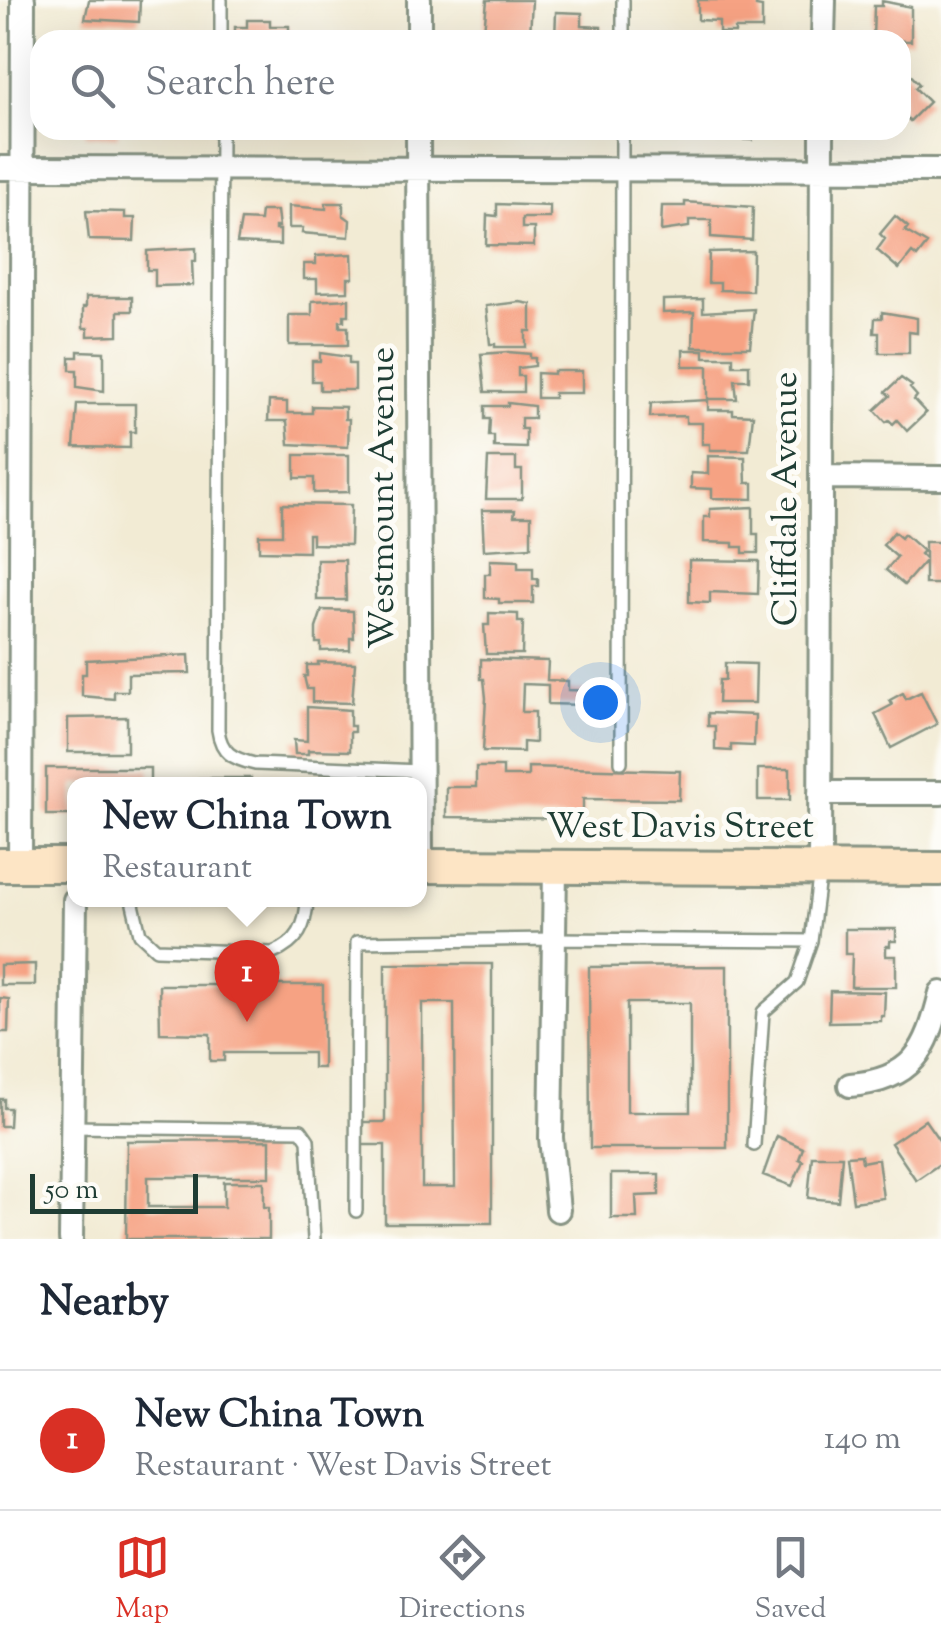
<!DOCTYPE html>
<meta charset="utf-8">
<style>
:root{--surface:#fff;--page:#f2f2f3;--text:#1f2937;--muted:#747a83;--line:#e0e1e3;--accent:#d93025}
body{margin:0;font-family:"Sorts Mill Goudy",serif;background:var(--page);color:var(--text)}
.scale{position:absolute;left:30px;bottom:25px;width:168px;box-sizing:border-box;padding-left:10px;border:5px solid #1f3d34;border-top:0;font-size:28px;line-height:35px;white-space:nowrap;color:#1f3d34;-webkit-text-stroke:8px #fdfcf7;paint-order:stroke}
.you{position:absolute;left:600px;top:702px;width:35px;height:35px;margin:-25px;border:8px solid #fff;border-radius:50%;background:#1a73e8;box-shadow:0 0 0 15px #1a73e833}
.badge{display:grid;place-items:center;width:65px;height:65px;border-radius:50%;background:var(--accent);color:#fff;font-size:32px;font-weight:700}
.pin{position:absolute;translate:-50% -82px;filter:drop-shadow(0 2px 5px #0008)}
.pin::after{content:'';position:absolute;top:52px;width:35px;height:30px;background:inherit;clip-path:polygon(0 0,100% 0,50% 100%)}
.popup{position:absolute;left:67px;top:777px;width:360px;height:130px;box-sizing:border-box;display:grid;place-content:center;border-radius:20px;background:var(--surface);filter:drop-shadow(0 2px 8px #0005);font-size:32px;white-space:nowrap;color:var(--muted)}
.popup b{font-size:38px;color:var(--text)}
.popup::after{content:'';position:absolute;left:50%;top:100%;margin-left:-20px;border:20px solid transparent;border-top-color:var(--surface)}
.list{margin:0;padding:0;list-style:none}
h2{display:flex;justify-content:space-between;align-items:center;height:130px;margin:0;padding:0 40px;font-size:42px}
h2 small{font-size:32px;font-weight:400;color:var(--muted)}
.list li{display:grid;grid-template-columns:65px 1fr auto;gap:30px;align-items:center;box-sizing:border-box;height:140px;padding:0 40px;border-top:2px solid var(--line)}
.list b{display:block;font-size:38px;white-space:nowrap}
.list p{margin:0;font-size:32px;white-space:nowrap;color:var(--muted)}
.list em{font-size:32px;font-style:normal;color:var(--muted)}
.icon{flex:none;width:55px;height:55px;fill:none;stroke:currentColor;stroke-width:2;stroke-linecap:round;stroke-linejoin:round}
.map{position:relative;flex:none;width:941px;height:1239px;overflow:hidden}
.search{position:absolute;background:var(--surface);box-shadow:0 10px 40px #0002;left:30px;right:30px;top:30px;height:110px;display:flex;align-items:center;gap:25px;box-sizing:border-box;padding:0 35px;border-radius:30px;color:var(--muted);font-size:38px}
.sheet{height:270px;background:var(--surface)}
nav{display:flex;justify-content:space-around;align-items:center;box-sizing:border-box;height:140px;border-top:2px solid var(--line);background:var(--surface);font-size:28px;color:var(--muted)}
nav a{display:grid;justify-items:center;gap:5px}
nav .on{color:var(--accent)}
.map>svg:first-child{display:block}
.building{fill:#f6a283;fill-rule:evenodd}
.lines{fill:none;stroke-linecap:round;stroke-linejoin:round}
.service-casing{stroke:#889484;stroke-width:16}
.minor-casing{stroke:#889484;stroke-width:28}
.secondary-casing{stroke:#889484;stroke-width:38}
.service{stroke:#fff;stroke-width:11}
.minor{stroke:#fff;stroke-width:22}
.secondary{stroke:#fde5c5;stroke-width:32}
.labels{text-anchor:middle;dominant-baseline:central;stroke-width:10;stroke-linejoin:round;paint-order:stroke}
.street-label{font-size:35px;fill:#1f3d34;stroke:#fdfcf7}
</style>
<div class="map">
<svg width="941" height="1239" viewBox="0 0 941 1239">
<rect width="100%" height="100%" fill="#fdfcf7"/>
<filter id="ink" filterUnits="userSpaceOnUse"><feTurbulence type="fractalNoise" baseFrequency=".01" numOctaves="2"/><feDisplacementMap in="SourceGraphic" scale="20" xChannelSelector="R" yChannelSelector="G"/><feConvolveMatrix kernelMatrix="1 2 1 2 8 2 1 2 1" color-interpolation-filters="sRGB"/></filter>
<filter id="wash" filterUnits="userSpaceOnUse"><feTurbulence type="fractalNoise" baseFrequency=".0048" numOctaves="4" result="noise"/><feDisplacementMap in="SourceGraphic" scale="40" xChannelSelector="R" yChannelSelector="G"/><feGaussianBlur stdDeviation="2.25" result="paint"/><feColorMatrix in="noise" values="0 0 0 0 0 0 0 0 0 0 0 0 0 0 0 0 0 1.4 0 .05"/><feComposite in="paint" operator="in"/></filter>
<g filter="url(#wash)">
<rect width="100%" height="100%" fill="#f2ebd4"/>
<g id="blocks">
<path class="building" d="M 89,0 L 140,0 L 139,22 L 85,19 Z
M 487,0 L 532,0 L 530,35 L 484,32 Z
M 698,0 L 756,0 L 756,6 L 762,7 L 762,29 L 735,29 L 735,33 L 719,33 L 719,21 L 698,20 Z
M 882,1 L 911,7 L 911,41 L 873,40 L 874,6 L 882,6 Z
M 556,12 L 582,13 L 582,26 L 601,27 L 601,40 L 555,40 Z
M 247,20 L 270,20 L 270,26 L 289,26 L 289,40 L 235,40 L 235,27 L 247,27 Z
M 907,71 L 919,84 L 915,88 L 929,102 L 910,121 L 901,112 L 901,77 Z
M 86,130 L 118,130 L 117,137 L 85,135 Z
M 486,130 L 521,130 L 521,135 L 486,134 Z
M 690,130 L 752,130 L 752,140 L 690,138 Z
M 685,202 L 753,207 L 752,240 L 711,237 L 711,220 L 689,220 L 689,227 L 661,231 L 662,206 L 685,206 Z
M 326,203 L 343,203 L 343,215 L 350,220 L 349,237 L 302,233 L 303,228 L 289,228 L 289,206 L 326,209 Z
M 497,204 L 550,206 L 550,218 L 522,218 L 522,228 L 534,228 L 534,246 L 486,245 L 487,215 L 497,216 Z
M 86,211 L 125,212 L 125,218 L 135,218 L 134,241 L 89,240 Z
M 261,211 L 277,211 L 279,227 L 275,227 L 275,230 L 280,230 L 280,245 L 237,243 L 241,220 L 260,221 Z
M 895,216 L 908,227 L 905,231 L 927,244 L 917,257 L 912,253 L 899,269 L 877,250 L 885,239 L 880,234 Z
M 196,248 L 196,261 L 192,261 L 193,285 L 155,286 L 155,270 L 147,270 L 147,251 Z
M 753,251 L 752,291 L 720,290 L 720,283 L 708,283 L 709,252 Z
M 352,254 L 353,278 L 348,278 L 348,291 L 317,292 L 317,279 L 304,279 L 304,264 L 316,264 L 316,256 Z
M 86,297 L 132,297 L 132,311 L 118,311 L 118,335 L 88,336 L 88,328 L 83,328 L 83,307 L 86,307 Z
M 349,299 L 349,315 L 344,315 L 344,321 L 340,321 L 340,327 L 348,327 L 348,345 L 289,345 L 289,315 L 312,315 L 312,301 Z
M 703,299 L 703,312 L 754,309 L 750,347 L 693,347 L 694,312 L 663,313 L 663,300 Z
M 520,302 L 531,304 L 531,331 L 526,331 L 526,347 L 495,347 L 495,344 L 490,344 L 486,306 Z
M 882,312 L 917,318 L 917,333 L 909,332 L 909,353 L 879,353 L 879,333 L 874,333 L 875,318 L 882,318 Z
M 683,350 L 704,350 L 704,357 L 733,357 L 733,365 L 749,365 L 749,380 L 735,380 L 737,399 L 708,399 L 708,366 L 683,366 Z
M 78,351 L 104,352 L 104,391 L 77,387 L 77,370 L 70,370 L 70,357 L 78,357 Z
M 508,352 L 530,354 L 530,358 L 535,358 L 535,366 L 518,368 L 518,376 L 523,376 L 523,392 L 485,392 L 481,354 Z
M 320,353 L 349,357 L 349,364 L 355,364 L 355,390 L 320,390 L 320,381 L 312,381 L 312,361 L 320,361 Z
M 554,371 L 582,371 L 582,393 L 554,393 L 554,398 L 537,398 L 537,373 L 554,374 Z
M 901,378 L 912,386 L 910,388 L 917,396 L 914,400 L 926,413 L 907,431 L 897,420 L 893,424 L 889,420 L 886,422 L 875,410 L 890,396 L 886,392 Z
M 708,400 L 708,410 L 733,410 L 733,414 L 753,415 L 749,450 L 710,450 L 710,444 L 702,444 L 702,423 L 686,423 L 686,416 L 650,417 L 651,403 Z
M 269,401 L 287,402 L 287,413 L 312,413 L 312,406 L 345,407 L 345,419 L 349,419 L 348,447 L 289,444 L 287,421 L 268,421 Z
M 508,403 L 534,406 L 534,418 L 521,418 L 521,429 L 526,429 L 526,448 L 494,447 L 494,436 L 489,436 L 490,419 L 485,419 L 485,406 L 508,406 Z
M 77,404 L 135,404 L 135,432 L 130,432 L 130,448 L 74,447 Z
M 295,455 L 349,455 L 349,492 L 314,493 L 314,478 L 295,478 Z
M 708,456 L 745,457 L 746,483 L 753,483 L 753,499 L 712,498 L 712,489 L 691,488 L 691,473 L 708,474 Z
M 488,458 L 516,458 L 516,470 L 522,470 L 522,499 L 486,499 Z
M 282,504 L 351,505 L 350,545 L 312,544 L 312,534 L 308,534 L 308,552 L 259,551 L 259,535 L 282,535 Z
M 753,507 L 753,534 L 758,534 L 758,553 L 743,553 L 743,547 L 733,547 L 733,543 L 704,542 L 704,517 L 710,517 L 710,509 Z
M 482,510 L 515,510 L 514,516 L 531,516 L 531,547 L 484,550 Z
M 894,532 L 901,538 L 904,534 L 923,551 L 920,554 L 925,559 L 925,542 L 941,542 L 941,584 L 925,584 L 925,561 L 904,585 L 886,570 L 897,557 L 883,545 Z
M 317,560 L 345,560 L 346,600 L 317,600 Z
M 490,560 L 518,561 L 518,568 L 533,568 L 533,579 L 538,579 L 538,586 L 533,586 L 533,603 L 499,603 L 499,599 L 485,598 L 485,574 L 490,574 Z
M 689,560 L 759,561 L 758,594 L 710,592 L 710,603 L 689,602 Z
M 322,610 L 353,611 L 354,638 L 350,638 L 350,650 L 321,651 L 321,643 L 316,643 L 316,628 Z
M 489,613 L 518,614 L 518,622 L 523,622 L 522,654 L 486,654 L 484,625 L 489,625 Z
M 189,655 L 190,673 L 128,674 L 128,691 L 114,691 L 114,699 L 82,696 L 82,674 L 86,674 L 86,660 Z
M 481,659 L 548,661 L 547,680 L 568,681 L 568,690 L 596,691 L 596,700 L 584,699 L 584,705 L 548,704 L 548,685 L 523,684 L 522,712 L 535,712 L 535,743 L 523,742 L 523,752 L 483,751 L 486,698 L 484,679 L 481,679 Z
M 318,662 L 355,663 L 352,703 L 312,702 L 312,689 L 307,689 L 304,676 L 307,676 L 307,665 L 318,665 Z
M 725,663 L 756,664 L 755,703 L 718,703 L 719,680 L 725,680 Z
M 921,692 L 937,724 L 891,748 L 875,714 L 892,705 L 890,700 L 903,693 L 906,699 Z
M 307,707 L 350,710 L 350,726 L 354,726 L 354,732 L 350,732 L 350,751 L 308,750 L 308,754 L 295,754 L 294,740 L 307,741 Z
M 708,713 L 755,715 L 754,746 L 731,745 L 731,751 L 715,750 L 715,726 L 708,726 Z
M 127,717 L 127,752 L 68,752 L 68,718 Z
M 476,767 L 503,767 L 503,776 L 528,776 L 528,767 L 680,771 L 679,800 L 583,799 L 583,819 L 446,817 L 446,787 L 476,787 Z
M 46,768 L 150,768 L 150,784 L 74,784 L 74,815 L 46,815 Z
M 758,769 L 790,769 L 790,800 L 758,800 Z
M 199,778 L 251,778 L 251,784 L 199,784 Z
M 845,929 L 896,929 L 896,941 L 890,941 L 890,946 L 886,946 L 886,956 L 896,956 L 896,987 L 851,987 L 852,954 L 845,954 Z
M 35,964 L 35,985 L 0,985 L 0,965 Z
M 385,964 L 492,964 L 492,1223 L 385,1223 L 385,1145 L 361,1145 L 361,1122 L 385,1122 ZM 422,1003 L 454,1003 L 455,1187 L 422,1187 Z
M 727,966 L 727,1148 L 590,1148 L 589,967 ZM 627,1003 L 690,1003 L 690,1112 L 627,1112 Z
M 159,985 L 323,985 L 323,1068 L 313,1068 L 313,1053 L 224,1053 L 224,1061 L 210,1061 L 210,1034 L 160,1033 Z
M 830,991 L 885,992 L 884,1016 L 881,1016 L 881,1021 L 829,1022 Z
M 0,998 L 9,999 L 8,1032 L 0,1032 Z
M 0,1099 L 4,1099 L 4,1108 L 10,1108 L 9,1126 L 0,1126 Z
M 925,1120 L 941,1143 L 941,1163 L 916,1180 L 891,1143 Z
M 777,1136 L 803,1148 L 799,1159 L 803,1161 L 792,1186 L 763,1175 Z
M 270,1140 L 270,1177 L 148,1177 L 148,1207 L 224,1207 L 224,1182 L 264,1182 L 264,1207 L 269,1207 L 269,1239 L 126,1239 L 127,1141 Z
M 861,1155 L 862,1162 L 878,1159 L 883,1198 L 853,1202 L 847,1156 Z
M 812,1156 L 842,1156 L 838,1201 L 808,1198 Z
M 611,1174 L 659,1174 L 659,1195 L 636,1196 L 637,1218 L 611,1218 Z"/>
</g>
</g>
<g filter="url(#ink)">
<use href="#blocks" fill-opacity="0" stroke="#889484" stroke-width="2.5"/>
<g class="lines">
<defs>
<path id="service" d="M 221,40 L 221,0
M 623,40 L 623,0
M 221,130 L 218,730 C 221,753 233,759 255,764 L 420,771
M 621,762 L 622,130
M 132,900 L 140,934 L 156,949 L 273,953 C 298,943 306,926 307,900
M 71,1127 L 301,1130 L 308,1140 L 314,1239
M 754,1145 L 763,1012 L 797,982 L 811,941
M 356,1211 L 357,942 L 554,939 L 811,941 L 820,869"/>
<path id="minor" d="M 419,40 L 419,0
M 823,40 L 824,0
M 418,130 L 421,866
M 0,168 L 941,170
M 823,477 L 941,478
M 820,793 L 941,793
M 20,865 L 23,0
M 555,868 L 551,1138 L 558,1210
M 820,869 L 822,130
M 850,1085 C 913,1080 927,1051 941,993
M 71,1239 L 75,900"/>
<path id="secondary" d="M 0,865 L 74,865
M 420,866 L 941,869"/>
</defs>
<use href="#service" class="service-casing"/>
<use href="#minor" class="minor-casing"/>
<use href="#secondary" class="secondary-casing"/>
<use href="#service" class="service"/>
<use href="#minor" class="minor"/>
<use href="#secondary" class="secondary"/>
</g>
</g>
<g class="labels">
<g class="street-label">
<text transform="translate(384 498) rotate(-90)">Westmount Avenue</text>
<text transform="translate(787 499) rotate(-90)">Cliffdale Avenue</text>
<text x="680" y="828">West Davis Street</text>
</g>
</g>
</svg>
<div class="scale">50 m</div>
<div class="you"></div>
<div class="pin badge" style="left:247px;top:1022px">1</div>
<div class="popup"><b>New China Town</b>Restaurant</div>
<div class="search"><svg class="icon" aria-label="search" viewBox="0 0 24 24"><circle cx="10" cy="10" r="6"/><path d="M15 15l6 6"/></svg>Search here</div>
</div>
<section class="sheet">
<h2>Nearby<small></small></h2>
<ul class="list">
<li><span class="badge">1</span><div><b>New China Town</b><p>Restaurant · West Davis Street</p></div><em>140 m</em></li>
</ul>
</section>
<nav>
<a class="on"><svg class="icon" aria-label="map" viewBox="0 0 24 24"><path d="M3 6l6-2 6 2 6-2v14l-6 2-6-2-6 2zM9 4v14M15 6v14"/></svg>Map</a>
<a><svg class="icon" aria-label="directions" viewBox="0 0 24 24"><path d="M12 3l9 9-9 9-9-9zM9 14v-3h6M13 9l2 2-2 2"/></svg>Directions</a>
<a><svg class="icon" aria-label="saved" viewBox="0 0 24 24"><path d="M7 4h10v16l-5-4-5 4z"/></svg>Saved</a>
</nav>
